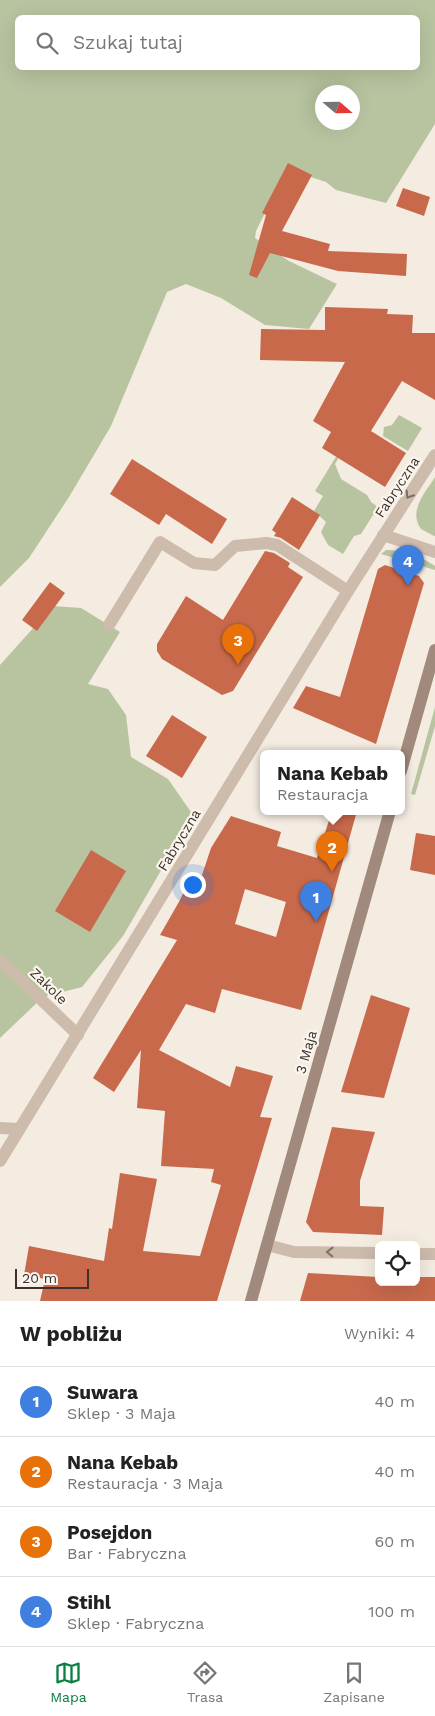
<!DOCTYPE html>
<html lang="pl">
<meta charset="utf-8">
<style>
:root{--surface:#fff;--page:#f2f2f2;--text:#222;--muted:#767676;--line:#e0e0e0;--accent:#0b8043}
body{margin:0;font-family:"Work Sans",sans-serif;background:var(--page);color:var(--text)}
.controls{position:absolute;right:15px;bottom:15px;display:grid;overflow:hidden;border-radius:8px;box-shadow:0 5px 20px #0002}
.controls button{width:45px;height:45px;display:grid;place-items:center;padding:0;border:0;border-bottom:1px solid var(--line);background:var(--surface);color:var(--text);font:25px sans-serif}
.compass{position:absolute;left:315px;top:85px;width:45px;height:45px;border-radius:50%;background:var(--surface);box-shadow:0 5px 20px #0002;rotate:110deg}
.scale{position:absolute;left:15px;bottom:12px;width:74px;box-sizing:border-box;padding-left:5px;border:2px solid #3b302b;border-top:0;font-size:14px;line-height:18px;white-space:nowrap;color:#3b302b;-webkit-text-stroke:4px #fbf5ee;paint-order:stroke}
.you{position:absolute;left:192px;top:884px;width:18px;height:18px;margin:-12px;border:4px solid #fff;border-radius:50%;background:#1a73e8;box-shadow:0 0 0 8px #1a73e833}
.badge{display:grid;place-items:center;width:32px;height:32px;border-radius:50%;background:var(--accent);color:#fff;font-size:16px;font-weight:700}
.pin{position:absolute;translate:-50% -41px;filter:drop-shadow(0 1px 2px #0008)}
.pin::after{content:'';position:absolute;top:26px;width:18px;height:15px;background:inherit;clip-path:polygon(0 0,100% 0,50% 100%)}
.popup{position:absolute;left:260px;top:750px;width:145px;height:65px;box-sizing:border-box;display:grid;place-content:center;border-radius:8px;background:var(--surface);filter:drop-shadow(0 1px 4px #0005);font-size:16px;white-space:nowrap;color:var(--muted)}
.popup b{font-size:19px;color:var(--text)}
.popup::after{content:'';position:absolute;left:50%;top:100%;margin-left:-10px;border:10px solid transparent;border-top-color:var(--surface)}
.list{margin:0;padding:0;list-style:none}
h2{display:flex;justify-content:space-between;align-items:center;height:65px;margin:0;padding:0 20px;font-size:21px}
h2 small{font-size:16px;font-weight:400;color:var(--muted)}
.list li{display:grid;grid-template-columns:32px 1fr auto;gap:15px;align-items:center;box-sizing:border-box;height:70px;padding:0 20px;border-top:1px solid var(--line)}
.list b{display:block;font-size:19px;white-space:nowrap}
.list p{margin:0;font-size:16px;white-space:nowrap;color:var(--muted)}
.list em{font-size:16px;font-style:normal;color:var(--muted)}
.icon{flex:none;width:28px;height:28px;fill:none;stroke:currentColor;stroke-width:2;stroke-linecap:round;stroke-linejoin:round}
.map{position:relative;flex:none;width:435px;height:1301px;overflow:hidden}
.search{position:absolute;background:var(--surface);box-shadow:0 5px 20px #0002;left:15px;right:15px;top:15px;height:55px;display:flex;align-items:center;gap:12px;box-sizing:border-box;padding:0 18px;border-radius:8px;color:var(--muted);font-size:19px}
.sheet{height:345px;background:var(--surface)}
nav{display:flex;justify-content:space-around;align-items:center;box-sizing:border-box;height:70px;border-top:1px solid var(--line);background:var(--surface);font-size:14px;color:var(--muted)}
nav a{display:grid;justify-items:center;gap:2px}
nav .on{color:var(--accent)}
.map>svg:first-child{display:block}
.green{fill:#b8c4a0;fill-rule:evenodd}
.building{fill:#c8694b;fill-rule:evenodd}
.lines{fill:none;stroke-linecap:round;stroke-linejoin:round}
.lane{stroke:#cdbbac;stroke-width:12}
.street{stroke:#cdbbac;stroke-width:12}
.secondary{stroke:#a18a7d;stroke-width:12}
.oneway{stroke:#7d6f65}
.labels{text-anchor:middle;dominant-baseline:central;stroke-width:4.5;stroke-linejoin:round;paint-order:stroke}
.street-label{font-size:14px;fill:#3b302b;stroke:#fbf5ee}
</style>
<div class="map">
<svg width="435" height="1301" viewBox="0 0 435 1301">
<rect width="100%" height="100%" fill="#f4ebe1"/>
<path class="green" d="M 0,0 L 435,0 L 435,124 L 386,203 L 336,190 L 326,182 L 292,171 L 284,175 L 256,231 L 255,238 L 289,261 L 337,284 L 309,329 L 265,325 L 221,298 L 186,284 L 167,292 L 111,426 L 69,497 L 29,558 L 0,587 ZM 18,18 L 418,18 L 418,68 L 18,68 ZM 322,92 L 352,92 L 352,122 L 322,122 Z
M 399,415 L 422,428 L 408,451 L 383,436 L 384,427 L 392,425 Z
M 356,424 L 358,426 L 335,464 L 341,479 L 367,495 L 371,502 L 378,507 L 361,534 L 354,536 L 343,554 L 328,545 L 321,532 L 326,522 L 314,511 L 323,496 L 315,491 Z
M 435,477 L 435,536 L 434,536 L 421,529 C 408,511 425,493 435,477 Z
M 386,550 C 398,549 425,558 435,566 L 435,570 L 381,554 Z
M 53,606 L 81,608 L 120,632 L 88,684 L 108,689 L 126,715 L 131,757 L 168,779 L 191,812 L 163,867 L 123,936 L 82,987 L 43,997 L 0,1038 L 0,665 Z
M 435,707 L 435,726 L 415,795 L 411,794 Z"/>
<path class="building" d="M 288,163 L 312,175 L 282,231 L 330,244 L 328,251 L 407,254 L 406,276 L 338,271 L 270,253 L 257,278 L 249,275 L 266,215 L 262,213 Z
M 403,188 L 430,197 L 424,216 L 396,206 Z
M 325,307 L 388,309 L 387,314 L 413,315 L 412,333 L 435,333 L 435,400 L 402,381 L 371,431 L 406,453 L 385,487 L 322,448 L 331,432 L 313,421 L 345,362 L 260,360 L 261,329 L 325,330 Z
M 132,459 L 227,519 L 212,544 L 166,514 L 159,525 L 110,494 Z
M 292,497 L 320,515 L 299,550 L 281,538 L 274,536 L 276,533 L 272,530 Z
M 265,551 L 274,553 L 290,563 L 288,567 L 303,577 L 233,691 L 222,695 L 162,659 L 157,651 L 157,644 L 186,596 L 223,620 Z
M 385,565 L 419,576 L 424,583 L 376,744 L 293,708 L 306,686 L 340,697 L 378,569 Z
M 50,582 L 65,593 L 37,631 L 22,620 Z
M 172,715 L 207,737 L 182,778 L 146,756 Z
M 332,811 L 357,811 L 301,1010 L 222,989 L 215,1013 L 186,1004 L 159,1050 L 230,1087 L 236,1066 L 273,1076 L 260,1117 L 272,1118 L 217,1301 L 40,1301 L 45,1279 L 24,1275 L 29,1246 L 104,1261 L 109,1228 L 112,1229 L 120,1173 L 157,1179 L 143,1251 L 200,1256 L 221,1185 L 211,1182 L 214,1169 L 161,1166 L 165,1111 L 137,1108 L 141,1050 L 114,1092 L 93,1078 L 177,940 L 160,935 L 180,900 L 192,873 L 202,875 L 211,848 L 231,816 L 281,832 L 277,846 L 317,858 ZM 245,889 L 286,902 L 276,937 L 235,924 Z
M 416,833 L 435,836 L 435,875 L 410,870 Z
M 91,850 L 126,871 L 90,932 L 55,911 Z
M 371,995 L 410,1008 L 384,1098 L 341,1092 Z
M 332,1127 L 375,1132 L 360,1181 L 360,1206 L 384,1207 L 382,1235 L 313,1232 L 306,1222 Z
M 308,1273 L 378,1277 L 378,1282 L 416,1282 L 416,1277 L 435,1277 L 435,1301 L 300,1301 Z"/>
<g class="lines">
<path class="lane" d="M 109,625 L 160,542 L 194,563 L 215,565 L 235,546 L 266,543 L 277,545 L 348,591
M 0,1128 L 19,1129"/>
<path class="street" d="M 383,535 L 435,552
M 0,960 L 78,1035
M 0,1161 L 348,591 L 435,455
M 267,1245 L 294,1252 L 379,1253
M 416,1254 L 435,1254"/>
<path class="secondary" d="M 401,771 L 435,650
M 251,1301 L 390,811"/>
</g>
<defs><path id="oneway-chevron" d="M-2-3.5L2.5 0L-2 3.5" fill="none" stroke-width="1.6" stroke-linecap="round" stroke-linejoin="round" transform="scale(1.25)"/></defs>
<g class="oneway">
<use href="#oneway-chevron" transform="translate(409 495) rotate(123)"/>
<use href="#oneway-chevron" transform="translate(330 1252) rotate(-179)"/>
</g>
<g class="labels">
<g class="street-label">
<text transform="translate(397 487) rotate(-57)">Fabryczna</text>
<text transform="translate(179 840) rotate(-59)">Fabryczna</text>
<text transform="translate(49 986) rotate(44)">Zakole</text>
<text transform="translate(306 1052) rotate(-74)">3 Maja</text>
</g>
</g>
</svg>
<div class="controls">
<button><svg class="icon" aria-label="locate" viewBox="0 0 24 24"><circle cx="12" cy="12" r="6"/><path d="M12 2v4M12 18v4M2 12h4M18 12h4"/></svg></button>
</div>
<svg class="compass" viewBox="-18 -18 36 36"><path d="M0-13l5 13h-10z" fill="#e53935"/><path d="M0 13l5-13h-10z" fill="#767676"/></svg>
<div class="scale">20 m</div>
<div class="you"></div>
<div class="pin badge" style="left:316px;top:922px;background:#3f7fe0">1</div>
<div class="pin badge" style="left:332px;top:872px;background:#e8710a">2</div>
<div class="popup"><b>Nana Kebab</b>Restauracja</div>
<div class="pin badge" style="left:238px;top:665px;background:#e8710a">3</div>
<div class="pin badge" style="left:408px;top:586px;background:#3f7fe0">4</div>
<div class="search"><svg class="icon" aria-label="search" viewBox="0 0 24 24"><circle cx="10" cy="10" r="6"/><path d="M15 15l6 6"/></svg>Szukaj tutaj</div>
</div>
<section class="sheet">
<h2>W pobliżu<small>Wyniki: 4</small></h2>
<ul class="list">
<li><span class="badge" style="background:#3f7fe0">1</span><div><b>Suwara</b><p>Sklep · 3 Maja</p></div><em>40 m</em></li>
<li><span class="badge" style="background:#e8710a">2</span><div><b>Nana Kebab</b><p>Restauracja · 3 Maja</p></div><em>40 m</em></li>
<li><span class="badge" style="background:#e8710a">3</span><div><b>Posejdon</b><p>Bar · Fabryczna</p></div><em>60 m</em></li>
<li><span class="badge" style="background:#3f7fe0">4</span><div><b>Stihl</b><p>Sklep · Fabryczna</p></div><em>100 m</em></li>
</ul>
</section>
<nav>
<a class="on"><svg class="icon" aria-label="map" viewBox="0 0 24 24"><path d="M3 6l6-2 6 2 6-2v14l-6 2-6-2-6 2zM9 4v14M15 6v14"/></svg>Mapa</a>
<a><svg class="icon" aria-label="directions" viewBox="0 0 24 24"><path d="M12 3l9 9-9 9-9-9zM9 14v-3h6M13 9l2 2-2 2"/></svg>Trasa</a>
<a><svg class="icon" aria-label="saved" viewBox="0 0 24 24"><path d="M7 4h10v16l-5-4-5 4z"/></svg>Zapisane</a>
</nav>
